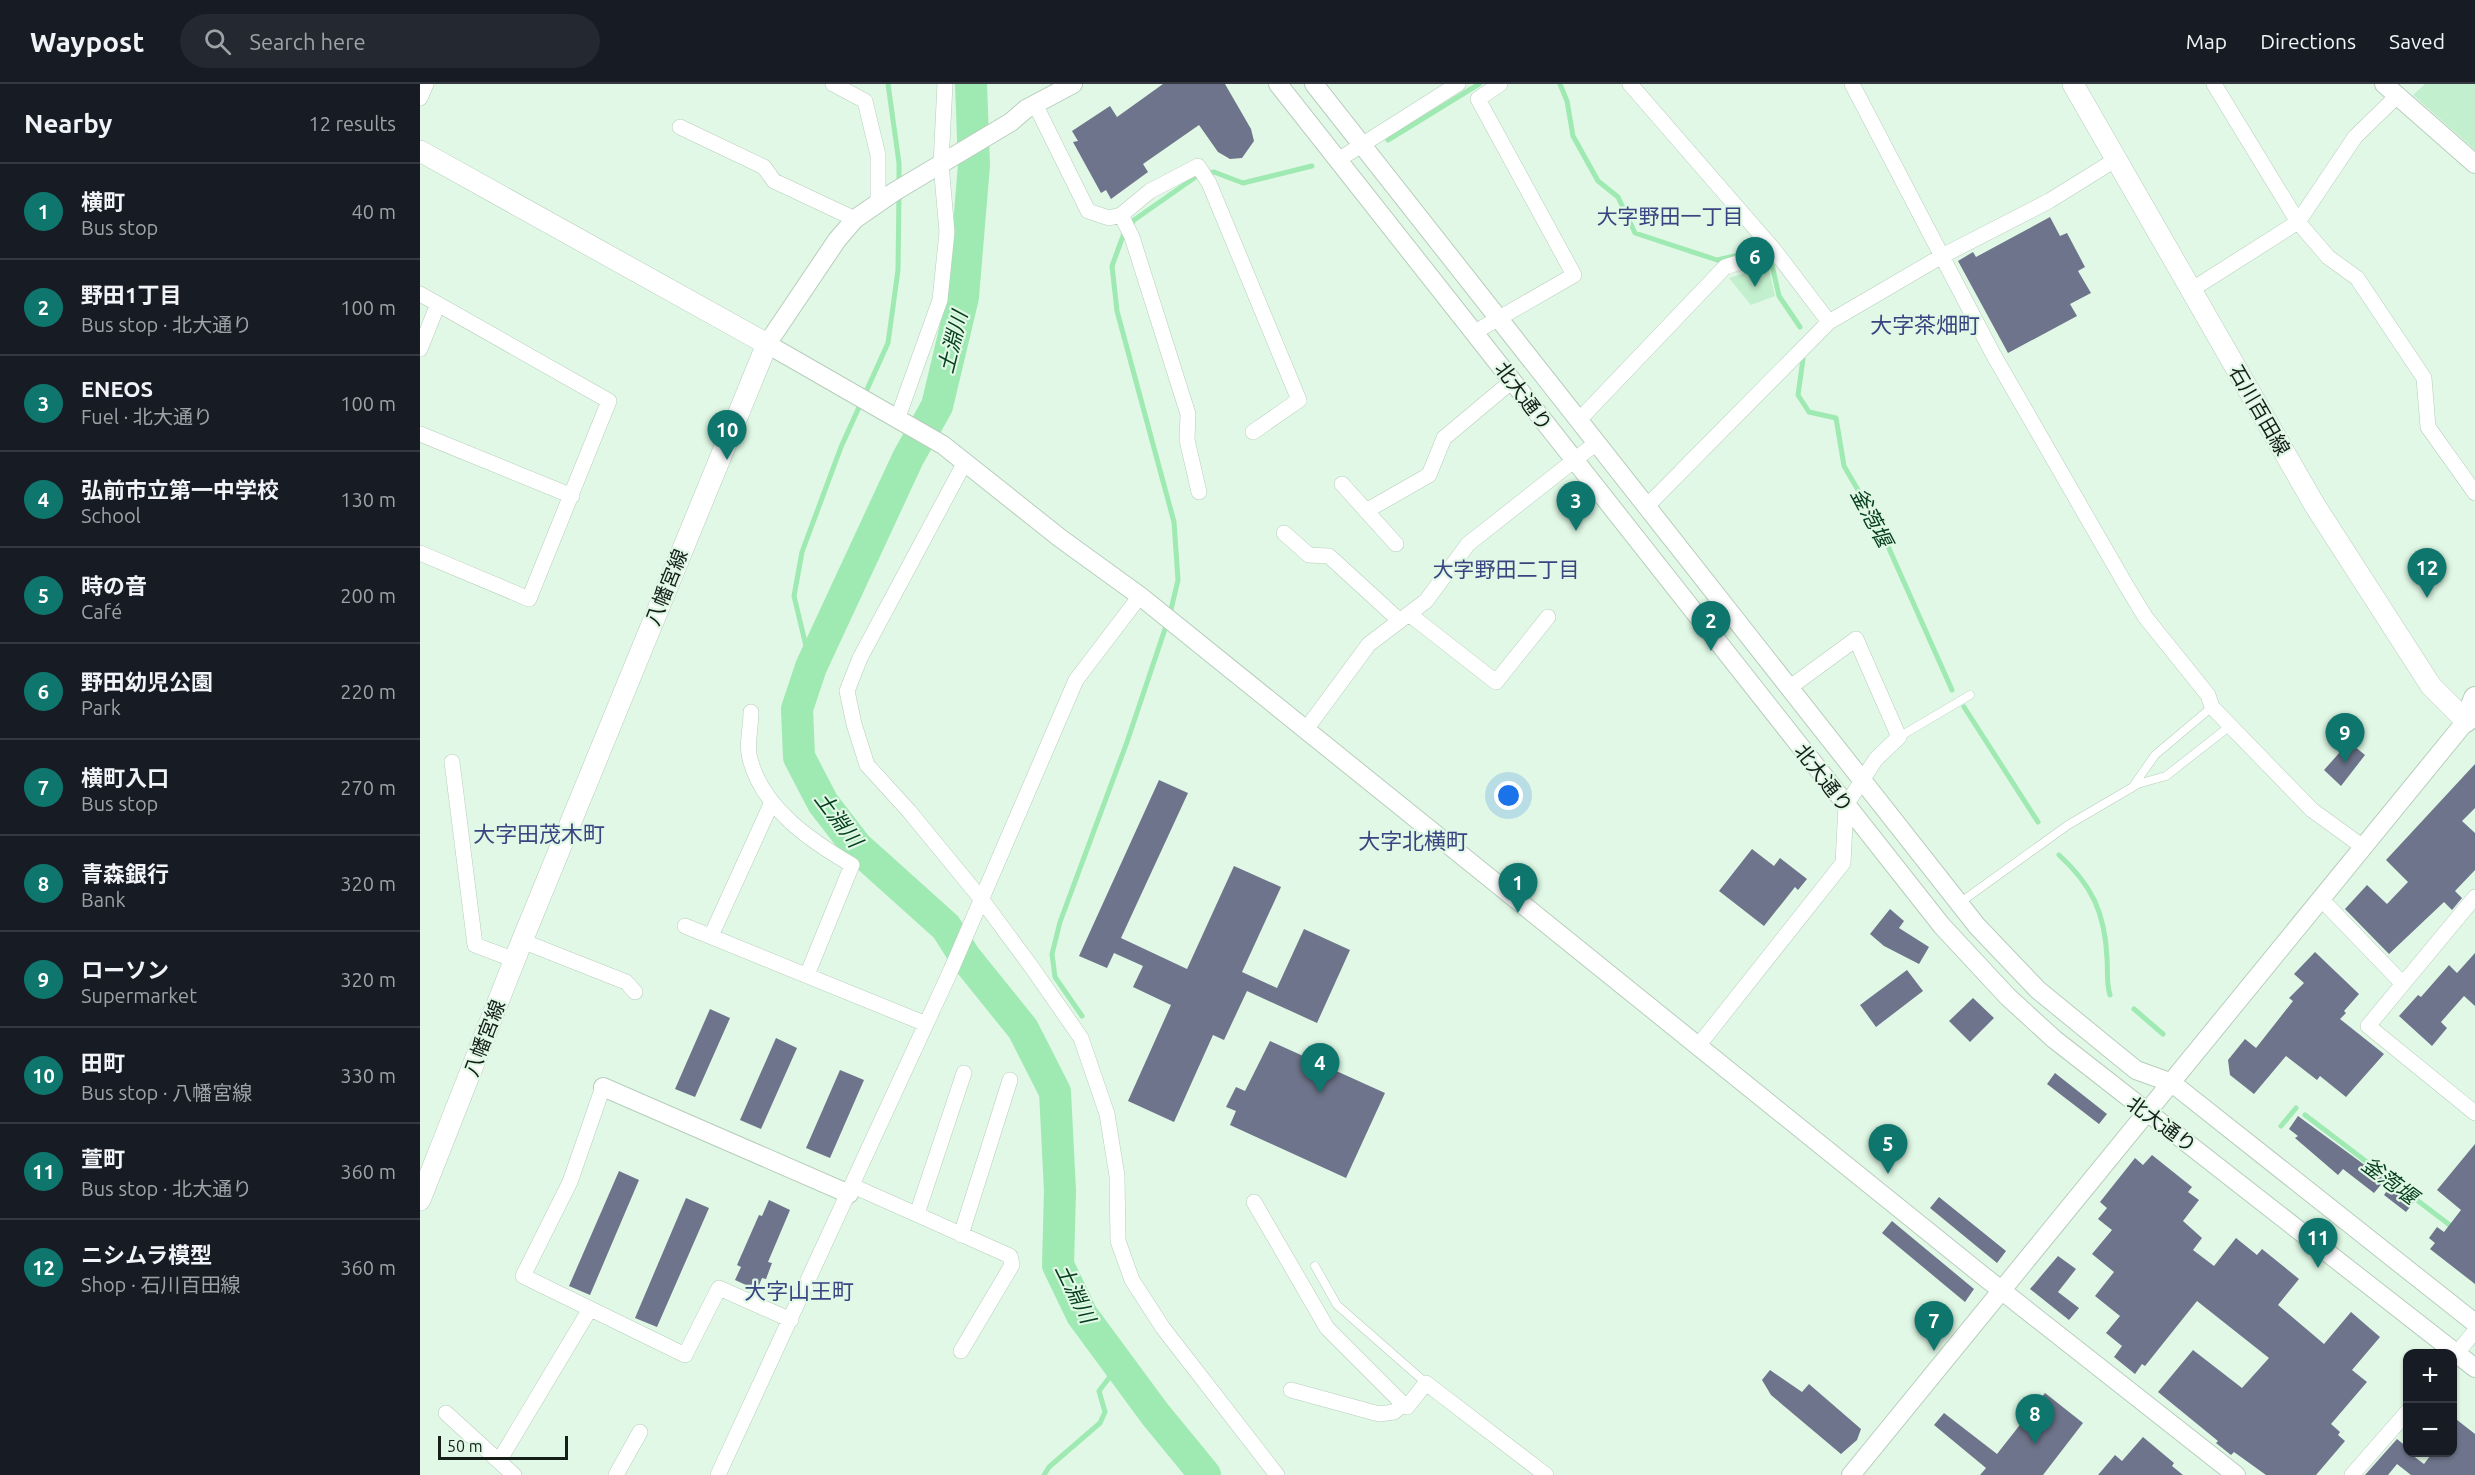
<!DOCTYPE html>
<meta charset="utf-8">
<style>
:root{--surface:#171b24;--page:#242831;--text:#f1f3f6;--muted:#9ea1a6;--line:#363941;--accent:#0f766e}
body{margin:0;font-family:Ubuntu,"Noto Sans JP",sans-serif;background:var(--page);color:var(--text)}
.controls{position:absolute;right:18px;bottom:18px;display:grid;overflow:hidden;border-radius:12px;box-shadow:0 2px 4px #0004}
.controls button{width:54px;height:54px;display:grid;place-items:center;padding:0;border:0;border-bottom:2px solid var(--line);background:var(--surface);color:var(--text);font:30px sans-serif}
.scale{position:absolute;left:18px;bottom:15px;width:130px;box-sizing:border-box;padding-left:6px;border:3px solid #151e17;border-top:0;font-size:16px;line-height:21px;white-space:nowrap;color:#151e17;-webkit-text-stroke:4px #e0f8e5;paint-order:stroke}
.you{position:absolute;left:1089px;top:712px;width:21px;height:21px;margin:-15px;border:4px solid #fff;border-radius:50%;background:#1a73e8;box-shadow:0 0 0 9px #1a73e833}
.badge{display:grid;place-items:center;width:39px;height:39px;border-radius:50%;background:var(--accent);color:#fff;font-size:20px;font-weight:700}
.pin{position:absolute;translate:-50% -50px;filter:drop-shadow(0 2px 3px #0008)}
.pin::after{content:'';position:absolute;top:32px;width:21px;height:18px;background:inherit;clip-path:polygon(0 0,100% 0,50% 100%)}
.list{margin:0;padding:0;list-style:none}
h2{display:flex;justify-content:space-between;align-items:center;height:78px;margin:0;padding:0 24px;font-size:26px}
h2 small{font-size:20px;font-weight:400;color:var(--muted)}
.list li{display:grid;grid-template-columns:39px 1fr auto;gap:18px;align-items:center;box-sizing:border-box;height:96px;padding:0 24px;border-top:2px solid var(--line)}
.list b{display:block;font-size:22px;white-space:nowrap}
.list p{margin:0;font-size:20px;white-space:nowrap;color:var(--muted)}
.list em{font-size:20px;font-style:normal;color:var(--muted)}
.icon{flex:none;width:33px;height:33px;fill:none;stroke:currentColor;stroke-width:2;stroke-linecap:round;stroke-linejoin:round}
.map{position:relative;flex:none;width:2055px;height:1391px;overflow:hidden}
header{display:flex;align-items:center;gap:36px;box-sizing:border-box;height:84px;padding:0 30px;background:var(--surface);border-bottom:2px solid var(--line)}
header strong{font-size:28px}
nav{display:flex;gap:33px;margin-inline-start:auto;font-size:21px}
.search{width:420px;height:54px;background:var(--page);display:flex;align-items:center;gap:15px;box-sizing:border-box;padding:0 21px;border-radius:33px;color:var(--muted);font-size:22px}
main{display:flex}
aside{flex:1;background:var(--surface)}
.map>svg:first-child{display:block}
.green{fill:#c2efcd}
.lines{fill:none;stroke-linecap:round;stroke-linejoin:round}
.stream{stroke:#9fe9b2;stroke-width:5}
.river{stroke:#9fe9b2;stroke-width:32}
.building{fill:#6e748b}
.service-casing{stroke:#b7cebc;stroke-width:9}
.minor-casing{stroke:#b7cebc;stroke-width:16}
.tertiary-casing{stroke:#b7cebc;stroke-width:20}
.secondary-casing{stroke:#b7cebc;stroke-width:22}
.primary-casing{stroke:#b7cebc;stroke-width:24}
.service{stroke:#fff;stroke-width:8}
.minor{stroke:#fff;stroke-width:15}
.tertiary{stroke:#fff;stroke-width:18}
.secondary{stroke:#fff;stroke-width:21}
.primary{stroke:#fff;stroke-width:22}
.labels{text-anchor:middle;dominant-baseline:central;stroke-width:4.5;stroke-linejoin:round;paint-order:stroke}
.street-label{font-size:20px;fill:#151e17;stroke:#e0f8e5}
.neighbourhood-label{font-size:21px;fill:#394581;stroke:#e0f8e5}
.water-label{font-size:21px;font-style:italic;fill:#06401e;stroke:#e0f8e5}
.quarter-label{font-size:22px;fill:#394581;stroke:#e0f8e5}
</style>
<header>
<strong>Waypost</strong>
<div class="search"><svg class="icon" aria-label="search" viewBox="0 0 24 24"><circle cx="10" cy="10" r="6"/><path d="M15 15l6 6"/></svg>Search here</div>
<nav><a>Map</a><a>Directions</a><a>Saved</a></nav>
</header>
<main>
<aside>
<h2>Nearby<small>12 results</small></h2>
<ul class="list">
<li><span class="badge">1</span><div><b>横町</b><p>Bus stop</p></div><em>40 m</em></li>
<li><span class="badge">2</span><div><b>野田1丁目</b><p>Bus stop · 北大通り</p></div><em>100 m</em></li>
<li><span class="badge">3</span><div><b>ENEOS</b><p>Fuel · 北大通り</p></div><em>100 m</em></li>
<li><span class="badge">4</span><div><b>弘前市立第一中学校</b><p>School</p></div><em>130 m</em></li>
<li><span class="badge">5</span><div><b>時の音</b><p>Café</p></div><em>200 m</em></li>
<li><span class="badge">6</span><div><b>野田幼児公園</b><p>Park</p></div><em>220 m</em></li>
<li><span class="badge">7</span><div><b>横町入口</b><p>Bus stop</p></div><em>270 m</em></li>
<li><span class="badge">8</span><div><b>青森銀行</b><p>Bank</p></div><em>320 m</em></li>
<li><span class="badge">9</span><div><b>ローソン</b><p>Supermarket</p></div><em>320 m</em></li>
<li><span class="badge">10</span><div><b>田町</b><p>Bus stop · 八幡宮線</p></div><em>330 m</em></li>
<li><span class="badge">11</span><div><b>萱町</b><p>Bus stop · 北大通り</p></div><em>360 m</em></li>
<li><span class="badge">12</span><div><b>ニシムラ模型</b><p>Shop · 石川百田線</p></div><em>360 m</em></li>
</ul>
</aside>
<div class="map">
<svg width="2055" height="1391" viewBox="0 0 2055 1391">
<rect width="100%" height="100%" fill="#e0f8e5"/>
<path class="green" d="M 2005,0 L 2055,0 L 2055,66 L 1993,11 Z
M 1348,182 L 1355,212 L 1331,221 L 1309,194 Z"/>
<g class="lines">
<path class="stream" d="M 468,0 L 479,79 L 479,101
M 1140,0 L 1147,17 L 1153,52 L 1178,97 L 1198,113 L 1215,149 L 1297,176 L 1319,171
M 968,56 L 1059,0
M 1352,181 L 1359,212 L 1380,243
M 1383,275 L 1378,311 L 1389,328 L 1416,334 L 1424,382 L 1459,442 L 1532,606
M 750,530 L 758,496 L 754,438 L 697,227 L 692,182 L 703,152 L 714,136 L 777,92 L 794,88 L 823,99 L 892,82
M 391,583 L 374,512 L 382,468 L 421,363 L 468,259 L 478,186 L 479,110
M 1544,623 L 1618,738
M 1639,771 C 1672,801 1685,829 1687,874 C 1688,887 1686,898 1690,911
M 1714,925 L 1743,950
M 662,932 L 635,893 L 632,870 L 640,838 L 707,658 L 747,539
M 1885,1031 L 2035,1145
M 1861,1042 L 1876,1024
M 624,1391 L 629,1383 L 680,1339 L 685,1328 L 679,1307 L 699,1281"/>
<path class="river" d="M 551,0 L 554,81 L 543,213 L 517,322 L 488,374 L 391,583 L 377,625 L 379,673 L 403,719 L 437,763 L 526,843 L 545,873 L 603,945 L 635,1008 L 640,1107 L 638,1181 L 662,1231 L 735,1330 L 785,1391"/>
</g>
<path class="building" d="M 743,0 L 805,0 L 831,45 L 834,57 L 822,74 L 810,75 L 798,68 L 779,41 L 723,80 L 728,88 L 691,115 L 686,106 L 681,109 L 653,58 L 658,57 L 652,47 L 690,22 L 697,33 Z
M 1630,133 L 1640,152 L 1647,149 L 1665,183 L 1658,187 L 1671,209 L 1650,220 L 1657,232 L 1588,269 L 1538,177 L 1553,168 L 1556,173 Z
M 1929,658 L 1945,671 L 1921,702 L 1904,686 Z
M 2055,680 L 2055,724 L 2042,737 L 2055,749 L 2055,786 L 2035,807 L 2042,814 L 2032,826 L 2024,818 L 1969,870 L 1925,825 L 1947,801 L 1967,820 L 1988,798 L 1966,776 Z
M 739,696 L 768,709 L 701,854 L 767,885 L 814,782 L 861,803 L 822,888 L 857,904 L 884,845 L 930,866 L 897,939 L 827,907 L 804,956 L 793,951 L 754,1038 L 708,1017 L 751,921 L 713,903 L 723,882 L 694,869 L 687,884 L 659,872 Z
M 1332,765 L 1354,782 L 1360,774 L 1387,795 L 1378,806 L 1375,803 L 1344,842 L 1299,807 Z
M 1470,825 L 1484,837 L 1479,844 L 1509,863 L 1499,880 L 1464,862 L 1450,850 Z
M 1895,868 L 1939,910 L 1924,927 L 1926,929 L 1920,935 L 1964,970 L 1926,1013 L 1900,992 L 1897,996 L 1866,972 L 1834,1010 L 1810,991 L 1808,976 L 1825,955 L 1836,964 L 1873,917 L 1869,914 L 1884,899 L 1874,890 Z
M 2055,869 L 2055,922 L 2044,912 L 2021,938 L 2027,944 L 2012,962 L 1979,932 L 1998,911 L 2001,913 L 2029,881 L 2037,889 Z
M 1487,886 L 1503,907 L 1456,943 L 1440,921 Z
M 1553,914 L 1574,934 L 1550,958 L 1529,937 Z
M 290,925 L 310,934 L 275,1013 L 255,1005 Z
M 356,954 L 377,964 L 341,1045 L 320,1036 Z
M 850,957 L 965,1009 L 926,1094 L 810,1041 L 816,1027 L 806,1023 L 816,1003 L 825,1007 Z
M 420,986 L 444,996 L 410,1074 L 386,1064 Z
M 1635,989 L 1687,1030 L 1679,1040 L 1627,1000 Z
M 1878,1032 L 1965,1096 L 1954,1109 L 1923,1085 L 1918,1091 L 1875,1054 L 1878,1052 L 1869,1045 Z
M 2055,1060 L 2055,1200 L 2010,1165 L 2015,1159 L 2009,1154 L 2017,1143 L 2024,1148 L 2041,1126 L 2017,1106 Z
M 1732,1071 L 1772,1103 L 1768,1108 L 1779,1116 L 1763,1137 L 1782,1154 L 1773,1166 L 1794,1182 L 1816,1154 L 1837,1171 L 1842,1165 L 1879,1195 L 1858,1221 L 1904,1260 L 1931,1228 L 1960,1253 L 1932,1286 L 1947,1298 L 1911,1340 L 1920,1348 L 1918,1351 L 1925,1357 L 1896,1391 L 1846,1391 L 1814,1368 L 1811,1371 L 1796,1359 L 1798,1357 L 1738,1308 L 1773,1266 L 1822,1304 L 1849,1274 L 1777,1217 L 1725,1282 L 1722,1280 L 1715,1290 L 1694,1273 L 1702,1262 L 1686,1249 L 1700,1232 L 1675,1212 L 1694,1188 L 1672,1170 L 1692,1146 L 1678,1135 L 1687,1124 L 1680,1118 L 1715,1074 L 1723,1081 Z
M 199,1087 L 219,1096 L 170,1211 L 149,1202 Z
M 1972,1100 L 1994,1118 L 1986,1128 L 1964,1111 Z
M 1519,1113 L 1586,1167 L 1577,1179 L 1510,1124 Z
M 266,1114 L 289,1124 L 237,1243 L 215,1234 Z
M 349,1116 L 370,1126 L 348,1178 L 352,1179 L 346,1195 L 342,1194 L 337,1206 L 315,1196 L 321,1183 L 317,1181 L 339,1131 L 342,1132 Z
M 1472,1137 L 1554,1205 L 1545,1218 L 1462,1149 Z
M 1638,1172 L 1656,1185 L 1638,1208 L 1659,1224 L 1649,1236 L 1610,1205 Z
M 1350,1286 L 1382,1308 L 1389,1300 L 1441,1345 L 1437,1356 L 1421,1370 L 1351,1311 L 1342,1296 Z
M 1625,1309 L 1663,1339 L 1623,1391 L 1560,1391 L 1566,1384 L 1514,1341 L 1524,1329 L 1577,1370 Z
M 2032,1332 L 2055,1350 L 2055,1391 L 1991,1391 L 1977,1380 L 1968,1391 L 1945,1391 L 1977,1355 L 1988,1364 L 1988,1368 L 2004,1380 L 2013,1368 L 2032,1368 Z
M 1723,1353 L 1754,1379 L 1752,1382 L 1763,1391 L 1678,1391 L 1695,1371 L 1702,1377 Z"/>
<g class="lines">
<defs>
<path id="service" d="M 1792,623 L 1735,671 L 1714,701 L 1746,692 L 1810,642
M 1479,653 L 1550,611
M 1538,820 L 1648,741 L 1718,700
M 895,1182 L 917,1221 L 1006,1299"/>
<path id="minor" d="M 413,0 L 445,17 L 458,71 L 458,118
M 1210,0 L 1355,167 L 1409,238
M 1432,0 L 1573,270 L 1707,503 L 1726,534 L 1788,611 L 1792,623 L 1892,726 L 1943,763
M 1794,0 L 1878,138 L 1908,173 L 1937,194 L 2004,294 L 2008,343 L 2055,409
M 0,14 L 6,0
M 616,22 L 668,127 L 689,134 L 701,131 L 730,107 L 778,82 L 789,99 L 879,316 L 833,348
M 260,43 L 344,83 L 354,97 L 435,135
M 918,76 L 1038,0
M 701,131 L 712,153 L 768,330 L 767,356 L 779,408
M 1771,206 L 1878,138 L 1935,53 L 1977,12
M 0,210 L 189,317 L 109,515 L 0,469
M 1055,248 L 1154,191 L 1058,15 L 1080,0
M 0,265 L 18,220
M 478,333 L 520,216 L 527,148 L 521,80 L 525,0
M 1159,336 L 1305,183 L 1355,167
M 0,350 L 152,412
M 545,378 L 440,574 L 427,607 L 434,640 L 447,681 L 489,727 L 562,816 L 613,885 L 661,954 L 687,1030 L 697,1092 L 698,1157 L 712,1196 L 743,1244 L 857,1391
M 922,400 L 976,460
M 1227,422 L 1409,238 L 1522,172 L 1629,117 L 1695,76
M 946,427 L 1009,391 L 1024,354 L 1092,297
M 864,449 L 889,471 L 909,472 L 980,537
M 989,530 L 1076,598 L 1128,533
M 331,628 C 331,643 326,662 330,675 C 343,725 391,757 432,781 L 387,891
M 887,644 L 949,560 L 1006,517 L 1048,460 L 1175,360
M 32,678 L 55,861 L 95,876
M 2055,813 L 1948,942 L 2055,1029
M 1901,815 L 1983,900
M 265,842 L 506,940
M 291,852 L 352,718
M 102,857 L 206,898 L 215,908
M 1278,962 L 1423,779 L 1426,721 L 1456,675 L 1479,653 L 1436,555 L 1369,604
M 183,1003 L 150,1098 L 103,1192 L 265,1271 L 299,1204 L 371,1236
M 433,1102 L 590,1172 L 592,1181 L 541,1267
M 834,1118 L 907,1244 L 983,1320 L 987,1323 L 1006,1299 L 1126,1391
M 497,1130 L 544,989
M 541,1151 L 590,996
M 2032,1275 L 2055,1247
M 871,1306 L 959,1330 L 974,1328 L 983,1320
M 26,1329 L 94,1391
M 79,1377 L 170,1225
M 196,1391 L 220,1348
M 298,1391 L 531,886 L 656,596 L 720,512
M 1932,1391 L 1988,1327"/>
<path id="tertiary" d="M 653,0 L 606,25 L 591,38 L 474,108 L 435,135 L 417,156 L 347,260 L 523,361 L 640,454 L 720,512 L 1562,1191 L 1816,1391
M 858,0 L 1522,842 L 1588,913 L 1634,955 L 2055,1284
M 894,0 L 1557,842 L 1618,906 L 1716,986 L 1752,999 L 2055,1239
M 1964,0 L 2055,80
M 183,1003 L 429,1110
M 1431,1391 L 2046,637"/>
<path id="secondary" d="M 1653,0 L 1894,420 L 2011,602 L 2046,637
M 0,67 L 347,260 L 102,857 L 0,1116"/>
<path id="primary" d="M 2046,637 L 2055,614"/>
</defs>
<use href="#service" class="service-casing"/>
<use href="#minor" class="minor-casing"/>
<use href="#tertiary" class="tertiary-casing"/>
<use href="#secondary" class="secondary-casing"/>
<use href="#primary" class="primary-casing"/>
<use href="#service" class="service"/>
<use href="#minor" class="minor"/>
<use href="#tertiary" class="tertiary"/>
<use href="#secondary" class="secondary"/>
<use href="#primary" class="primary"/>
</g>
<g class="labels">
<g class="street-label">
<text transform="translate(1104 312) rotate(53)">北大通り</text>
<text transform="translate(1840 326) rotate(60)">石川百田線</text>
<text transform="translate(246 503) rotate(-68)">八幡宮線</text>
<text transform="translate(1404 694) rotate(52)">北大通り</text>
<text transform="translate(64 954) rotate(-69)">八幡宮線</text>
<text transform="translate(1742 1040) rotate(36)">北大通り</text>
</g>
<g class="neighbourhood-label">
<text x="1250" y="132">大字野田一丁目</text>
<text x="1086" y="485">大字野田二丁目</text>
</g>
<g class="water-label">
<text transform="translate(532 258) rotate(-76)">土淵川</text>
<text transform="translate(1452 433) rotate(62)">釜萢堰</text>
<text transform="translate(419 735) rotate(53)">土淵川</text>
<text transform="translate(1970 1096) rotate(37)">釜萢堰</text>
<text transform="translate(656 1209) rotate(64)">土淵川</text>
</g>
<g class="quarter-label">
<text x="1505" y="240">大字茶畑町</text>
<text x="119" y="749">大字田茂木町</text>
<text x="993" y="756">大字北横町</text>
<text x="379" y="1206">大字山王町</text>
</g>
</g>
</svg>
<div class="controls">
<button>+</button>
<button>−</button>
</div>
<div class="scale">50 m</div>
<div class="you"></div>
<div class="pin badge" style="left:1098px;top:829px">1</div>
<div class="pin badge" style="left:1291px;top:567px">2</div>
<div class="pin badge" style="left:1156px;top:447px">3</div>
<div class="pin badge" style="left:900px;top:1009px">4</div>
<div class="pin badge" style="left:1468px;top:1090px">5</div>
<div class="pin badge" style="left:1335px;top:203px">6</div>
<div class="pin badge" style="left:1514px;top:1267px">7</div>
<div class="pin badge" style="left:1615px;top:1360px">8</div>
<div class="pin badge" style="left:1925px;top:679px">9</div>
<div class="pin badge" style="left:307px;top:376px">10</div>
<div class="pin badge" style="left:1898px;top:1184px">11</div>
<div class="pin badge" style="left:2007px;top:514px">12</div>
</div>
</main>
